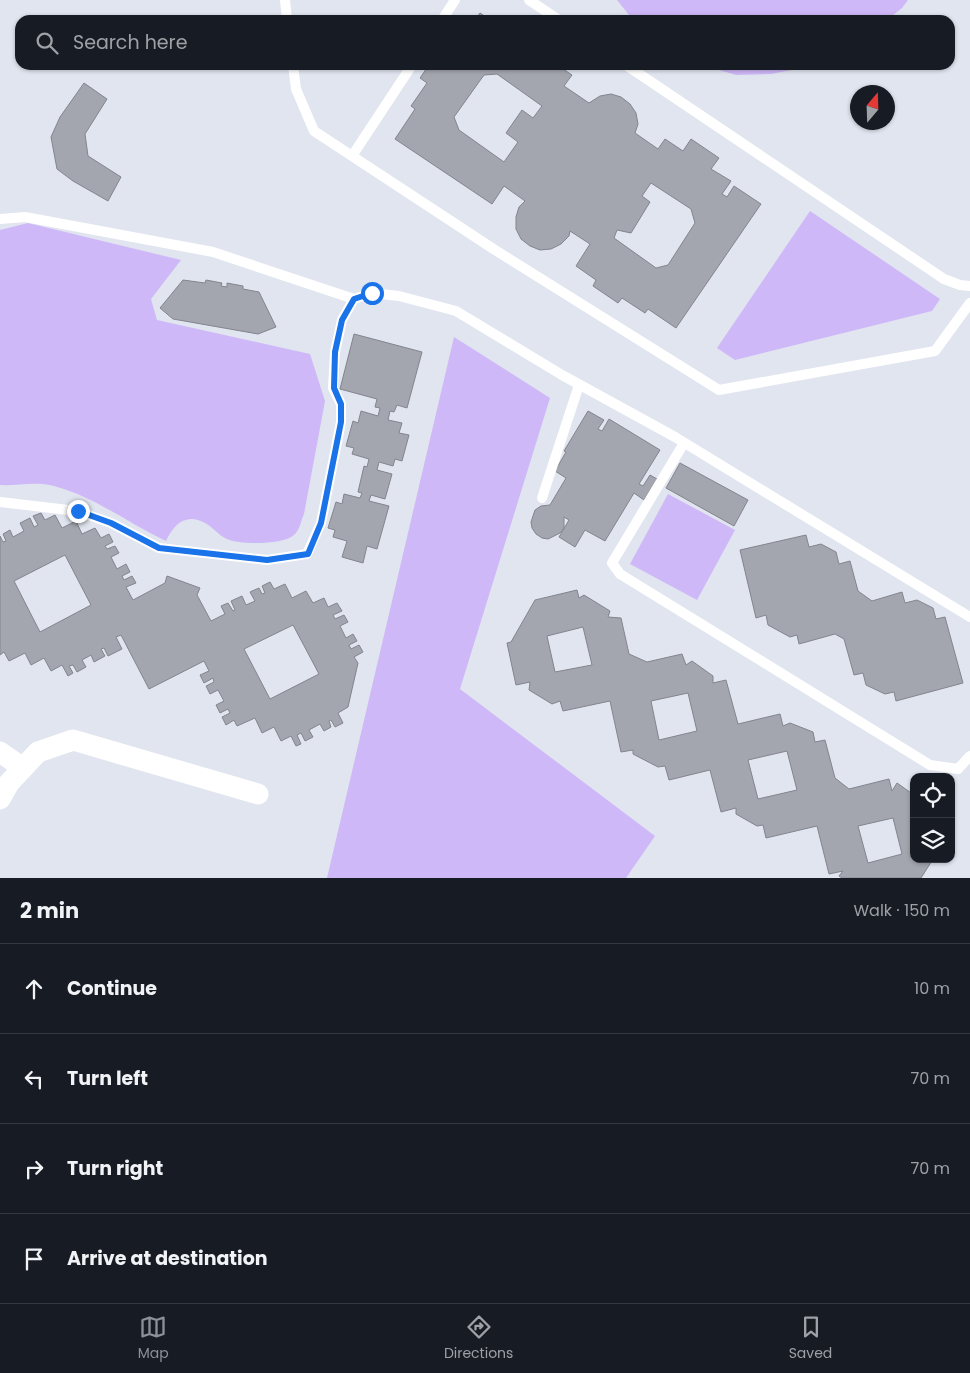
<!DOCTYPE html>
<meta charset="utf-8">
<style>
:root{--surface:#171b24;--page:#242831;--text:#f1f3f6;--muted:#9ea1a6;--line:#363941;--accent:#8c9099}
body{margin:0;font-family:Poppins,sans-serif;background:var(--page);color:var(--text)}
.controls{position:absolute;right:15px;bottom:15px;display:grid;overflow:hidden;border-radius:10px;box-shadow:0 1px 4px #0004}
.controls button{width:45px;height:45px;display:grid;place-items:center;padding:0;border:0;border-bottom:1px solid var(--line);background:var(--surface);color:var(--text);font:25px sans-serif}
.compass{position:absolute;left:850px;top:85px;width:45px;height:45px;border-radius:50%;background:var(--surface);box-shadow:0 1px 4px #0004;rotate:19deg}
.stop{position:absolute;width:15px;height:15px;margin:-11px;border:4px solid #1a73e8;border-radius:50%;background:#fff}
.stop.end{background:#1a73e8;border-color:#fff;box-shadow:0 1px 5px #0008}
.list{margin:0;padding:0;list-style:none}
h2{display:flex;justify-content:space-between;align-items:center;height:65px;margin:0;padding:0 20px;font-size:21px}
h2 small{font-size:16px;font-weight:400;color:var(--muted)}
.list li{display:grid;grid-template-columns:32px 1fr auto;gap:15px;align-items:center;box-sizing:border-box;height:90px;padding:0 20px;border-top:1px solid var(--line)}
.list b{display:block;font-size:19px;white-space:nowrap}
.list em{font-size:16px;font-style:normal;color:var(--muted)}
.icon{flex:none;width:28px;height:28px;fill:none;stroke:currentColor;stroke-width:2;stroke-linecap:round;stroke-linejoin:round}
.map{position:relative;flex:none;width:970px;height:878px;overflow:hidden}
.search{position:absolute;background:var(--surface);box-shadow:0 1px 4px #0004;left:15px;right:15px;top:15px;height:55px;display:flex;align-items:center;gap:12px;box-sizing:border-box;padding:0 18px;border-radius:15px;color:var(--muted);font-size:19px}
.sheet{height:425px;background:var(--surface)}
nav{display:flex;justify-content:space-around;align-items:center;box-sizing:border-box;height:70px;border-top:1px solid var(--line);background:var(--surface);font-size:14px;color:var(--muted)}
nav a{display:grid;justify-items:center;gap:2px}
nav .on{color:var(--accent)}
.map>svg:first-child{display:block}
.green{fill:#cfb8f8}
.building{fill:#a4a6af;stroke:#83848e;fill-rule:evenodd}
.lines{fill:none;stroke-linecap:round;stroke-linejoin:round}
.lane{stroke:#fff;stroke-width:10}
.street{stroke:#fff;stroke-width:21}
.route{stroke:#1a73e8;stroke-width:6}
</style>
<div class="map">
<svg width="970" height="878" viewBox="0 0 970 878">
<rect width="100%" height="100%" fill="#e0e5ef"/>
<path class="green" d="M 617,0 L 908,0 L 902,8 L 887,20 L 633,20 Z
M 702,65 L 811,65 L 807,67 L 771,74 L 736,75 Z
M 810,211 L 940,299 L 932,311 L 735,360 L 717,348 Z
M 28,223 L 181,260 L 151,299 L 157,320 L 310,354 L 325,401 L 304,514 C 301,520 300,530 294,535 C 283,545 240,545 227,539 C 218,535 213,527 205,523 C 186,512 173,525 166,541 C 128,523 95,497 54,486 C 36,481 18,486 0,485 L 0,230 Z
M 454,337 L 550,398 L 460,689 L 655,836 L 626,878 L 327,878 Z
M 668,494 L 735,530 L 697,600 L 630,564 Z"/>
<path class="building" d="M 480,13 L 490,20 L 475,20 Z
M 429,65 L 557,65 L 572,75 L 564,86 L 589,103 L 600,96 L 611,94 L 621,97 L 630,104 L 636,113 L 638,124 L 635,133 L 658,149 L 665,139 L 683,151 L 691,139 L 719,158 L 711,169 L 731,181 L 722,194 L 727,197 L 734,186 L 761,204 L 676,328 L 648,309 L 645,313 L 622,298 L 618,303 L 593,286 L 596,280 L 576,266 L 590,244 L 570,231 L 569,236 L 561,244 L 551,249 L 540,250 L 530,246 L 521,239 L 516,229 L 516,217 L 519,207 L 525,201 L 504,186 L 492,204 L 395,139 L 415,109 L 411,106 L 427,83 L 420,78 ZM 497,74 L 542,106 L 533,118 L 522,110 L 506,133 L 518,142 L 504,162 L 459,130 L 454,117 L 484,75 ZM 651,183 L 691,209 L 695,223 L 668,265 L 656,268 L 614,238 L 617,230 L 631,233 L 650,202 L 642,196 Z
M 84,83 L 107,99 L 85,134 L 88,156 L 121,177 L 108,201 L 73,181 L 57,169 L 51,137 L 60,117 Z
M 183,280 L 205,283 L 206,280 L 222,283 L 221,286 L 227,287 L 227,283 L 243,286 L 243,289 L 259,292 L 276,327 L 258,334 L 173,319 L 160,308 Z
M 354,334 L 422,352 L 407,408 L 397,405 L 394,412 L 390,411 L 388,420 L 402,423 L 399,433 L 409,435 L 402,461 L 395,459 L 393,466 L 379,462 L 377,470 L 392,474 L 385,499 L 371,495 L 369,501 L 389,506 L 377,549 L 367,546 L 363,563 L 342,557 L 347,541 L 333,537 L 335,530 L 328,528 L 336,502 L 342,504 L 344,494 L 360,498 L 362,493 L 358,492 L 364,466 L 367,467 L 369,459 L 352,454 L 354,448 L 346,446 L 353,421 L 358,423 L 361,411 L 378,416 L 380,408 L 375,407 L 377,399 L 340,389 Z
M 588,411 L 604,420 L 598,429 L 602,431 L 609,419 L 660,450 L 639,484 L 643,486 L 650,475 L 657,479 L 644,500 L 634,493 L 605,541 L 585,530 L 575,547 L 559,537 L 569,520 L 564,517 L 564,528 L 560,533 L 548,539 L 542,538 L 536,534 L 532,528 L 531,522 L 535,510 L 541,506 L 550,505 L 566,478 L 555,471 L 566,452 L 564,451 Z
M 680,463 L 748,500 L 734,526 L 666,488 Z
M 41,513 L 45,520 L 55,515 L 62,528 L 76,521 L 82,534 L 95,528 L 101,538 L 109,534 L 113,542 L 105,546 L 107,549 L 115,546 L 119,553 L 111,557 L 117,569 L 126,564 L 130,572 L 122,576 L 124,580 L 132,576 L 136,583 L 126,587 L 133,600 L 165,583 L 167,576 L 200,588 L 197,595 L 211,621 L 225,614 L 221,606 L 228,603 L 233,611 L 235,610 L 231,601 L 242,596 L 246,605 L 255,601 L 250,592 L 259,588 L 262,594 L 265,593 L 262,586 L 270,582 L 274,589 L 285,584 L 292,598 L 306,591 L 313,603 L 324,598 L 328,607 L 337,603 L 342,611 L 333,615 L 335,619 L 344,615 L 348,622 L 340,626 L 346,638 L 353,634 L 357,641 L 349,645 L 351,649 L 359,645 L 363,652 L 354,657 L 358,663 L 348,707 L 338,713 L 343,723 L 335,727 L 331,720 L 329,721 L 331,727 L 324,731 L 320,724 L 309,730 L 313,737 L 305,741 L 301,733 L 297,735 L 301,744 L 296,746 L 291,736 L 281,741 L 274,727 L 262,733 L 255,718 L 237,726 L 234,720 L 226,725 L 222,717 L 230,713 L 228,709 L 220,713 L 216,705 L 224,701 L 218,690 L 210,694 L 206,686 L 214,682 L 213,678 L 204,683 L 200,675 L 209,671 L 204,661 L 149,689 L 121,635 L 116,637 L 122,649 L 108,656 L 104,648 L 101,649 L 105,656 L 94,662 L 91,655 L 82,660 L 86,667 L 77,672 L 73,665 L 69,666 L 73,673 L 68,676 L 62,665 L 51,671 L 44,658 L 31,665 L 25,653 L 9,661 L 4,652 L 0,655 L 0,536 L 3,542 L 6,541 L 3,534 L 10,530 L 13,537 L 24,531 L 20,523 L 30,518 L 34,527 L 38,525 L 33,516 ZM 65,555 L 91,605 L 40,632 L 14,581 ZM 293,625 L 319,674 L 270,699 L 244,649 Z
M 806,535 L 809,547 L 821,544 L 836,552 L 839,564 L 850,561 L 858,591 L 872,601 L 902,592 L 905,603 L 917,600 L 933,608 L 936,619 L 945,617 L 963,683 L 896,701 L 894,692 L 885,694 L 866,685 L 863,673 L 854,675 L 844,639 L 835,634 L 799,644 L 797,635 L 790,637 L 768,625 L 766,615 L 756,618 L 740,550 Z
M 577,590 L 579,598 L 584,595 L 610,611 L 608,617 L 621,618 L 629,654 L 647,662 L 682,654 L 686,665 L 692,661 L 713,676 L 713,683 L 726,680 L 738,724 L 780,714 L 783,726 L 790,723 L 813,732 L 815,742 L 825,740 L 835,778 L 849,789 L 889,779 L 892,791 L 897,783 L 914,795 L 914,859 L 933,859 L 921,878 L 842,878 L 839,876 L 843,871 L 829,874 L 817,826 L 766,838 L 763,825 L 757,826 L 736,814 L 736,808 L 721,812 L 710,770 L 669,780 L 665,766 L 658,767 L 633,754 L 633,750 L 621,752 L 610,701 L 563,711 L 560,701 L 552,704 L 529,690 L 530,682 L 516,685 L 507,643 L 511,642 L 535,600 ZM 583,627 L 592,665 L 555,672 L 547,636 ZM 688,693 L 697,731 L 659,740 L 651,701 ZM 787,751 L 797,790 L 758,799 L 748,760 ZM 893,818 L 902,854 L 868,863 L 858,826 Z"/>
<g class="lines">
<path class="lane" d="M 285,0 L 287,20
M 529,0 L 559,20
M 442,20 L 455,0
M 293,65 L 296,89 L 314,131 L 495,250 L 719,390 L 935,351 L 970,303
M 626,65 L 944,279 L 960,285 L 970,286
M 352,156 L 412,65
M 0,219 L 25,217 L 213,252 L 354,299
M 684,443 L 612,563 L 620,574 L 930,765 L 958,769 L 970,756
M 542,498 L 579,385
M 0,502 L 77,511 L 111,523 L 159,548 L 267,560 L 307,554 L 321,523 L 341,422 L 341,404 L 333,388 L 335,352 L 342,320 L 354,299 L 372,293 L 399,296 L 456,311 L 562,375 L 675,437 L 970,617"/>
<path class="street" d="M 0,752 L 23,768
M 0,799 L 9,783 L 38,752 L 73,740 L 258,794"/>
</g>
<g class="lines">
<path class="route" d="M 78,511 L 111,523 L 159,548 L 267,560 L 308,554 L 321,523 L 341,422 L 341,404 L 334,388 L 335,352 L 342,320 L 354,299 L 372,293"/>
</g>
</svg>
<div class="controls">
<button><svg class="icon" aria-label="locate" viewBox="0 0 24 24"><circle cx="12" cy="12" r="6"/><path d="M12 2v4M12 18v4M2 12h4M18 12h4"/></svg></button>
<button><svg class="icon" aria-label="layers" viewBox="0 0 24 24"><path d="M12 4l9 5-9 5-9-5zM3 14l9 5 9-5"/></svg></button>
</div>
<svg class="compass" viewBox="-18 -18 36 36"><path d="M0-13l5 13h-10z" fill="#e53935"/><path d="M0 13l5-13h-10z" fill="#9ea1a6"/></svg>
<div class="stop" style="left:372px;top:293px"></div>
<div class="stop end" style="left:78px;top:511px"></div>
<div class="search"><svg class="icon" aria-label="search" viewBox="0 0 24 24"><circle cx="10" cy="10" r="6"/><path d="M15 15l6 6"/></svg>Search here</div>
</div>
<section class="sheet">
<h2>2 min<small>Walk · 150 m</small></h2>
<ul class="list">
<li><svg class="icon" aria-label="ahead" viewBox="0 0 24 24"><path d="M12 20V5M6 11l6-6 6 6"/></svg><div><b>Continue</b></div><em>10 m</em></li>
<li><svg class="icon" aria-label="left" viewBox="0 0 24 24"><path d="M17 20v-9H6M10 6l-5 5 5 5"/></svg><div><b>Turn left</b></div><em>70 m</em></li>
<li><svg class="icon" aria-label="right" viewBox="0 0 24 24"><path d="M7 20v-9h11M14 6l5 5-5 5"/></svg><div><b>Turn right</b></div><em>70 m</em></li>
<li><svg class="icon" aria-label="arrive" viewBox="0 0 24 24"><path d="M6 21V4h12l-3 4 3 4H6"/></svg><div><b>Arrive at destination</b></div></li>
</ul>
</section>
<nav>
<a class="on"><svg class="icon" aria-label="map" viewBox="0 0 24 24"><path d="M3 6l6-2 6 2 6-2v14l-6 2-6-2-6 2zM9 4v14M15 6v14"/></svg>Map</a>
<a><svg class="icon" aria-label="directions" viewBox="0 0 24 24"><path d="M12 3l9 9-9 9-9-9zM9 14v-3h6M13 9l2 2-2 2"/></svg>Directions</a>
<a><svg class="icon" aria-label="saved" viewBox="0 0 24 24"><path d="M7 4h10v16l-5-4-5 4z"/></svg>Saved</a>
</nav>
